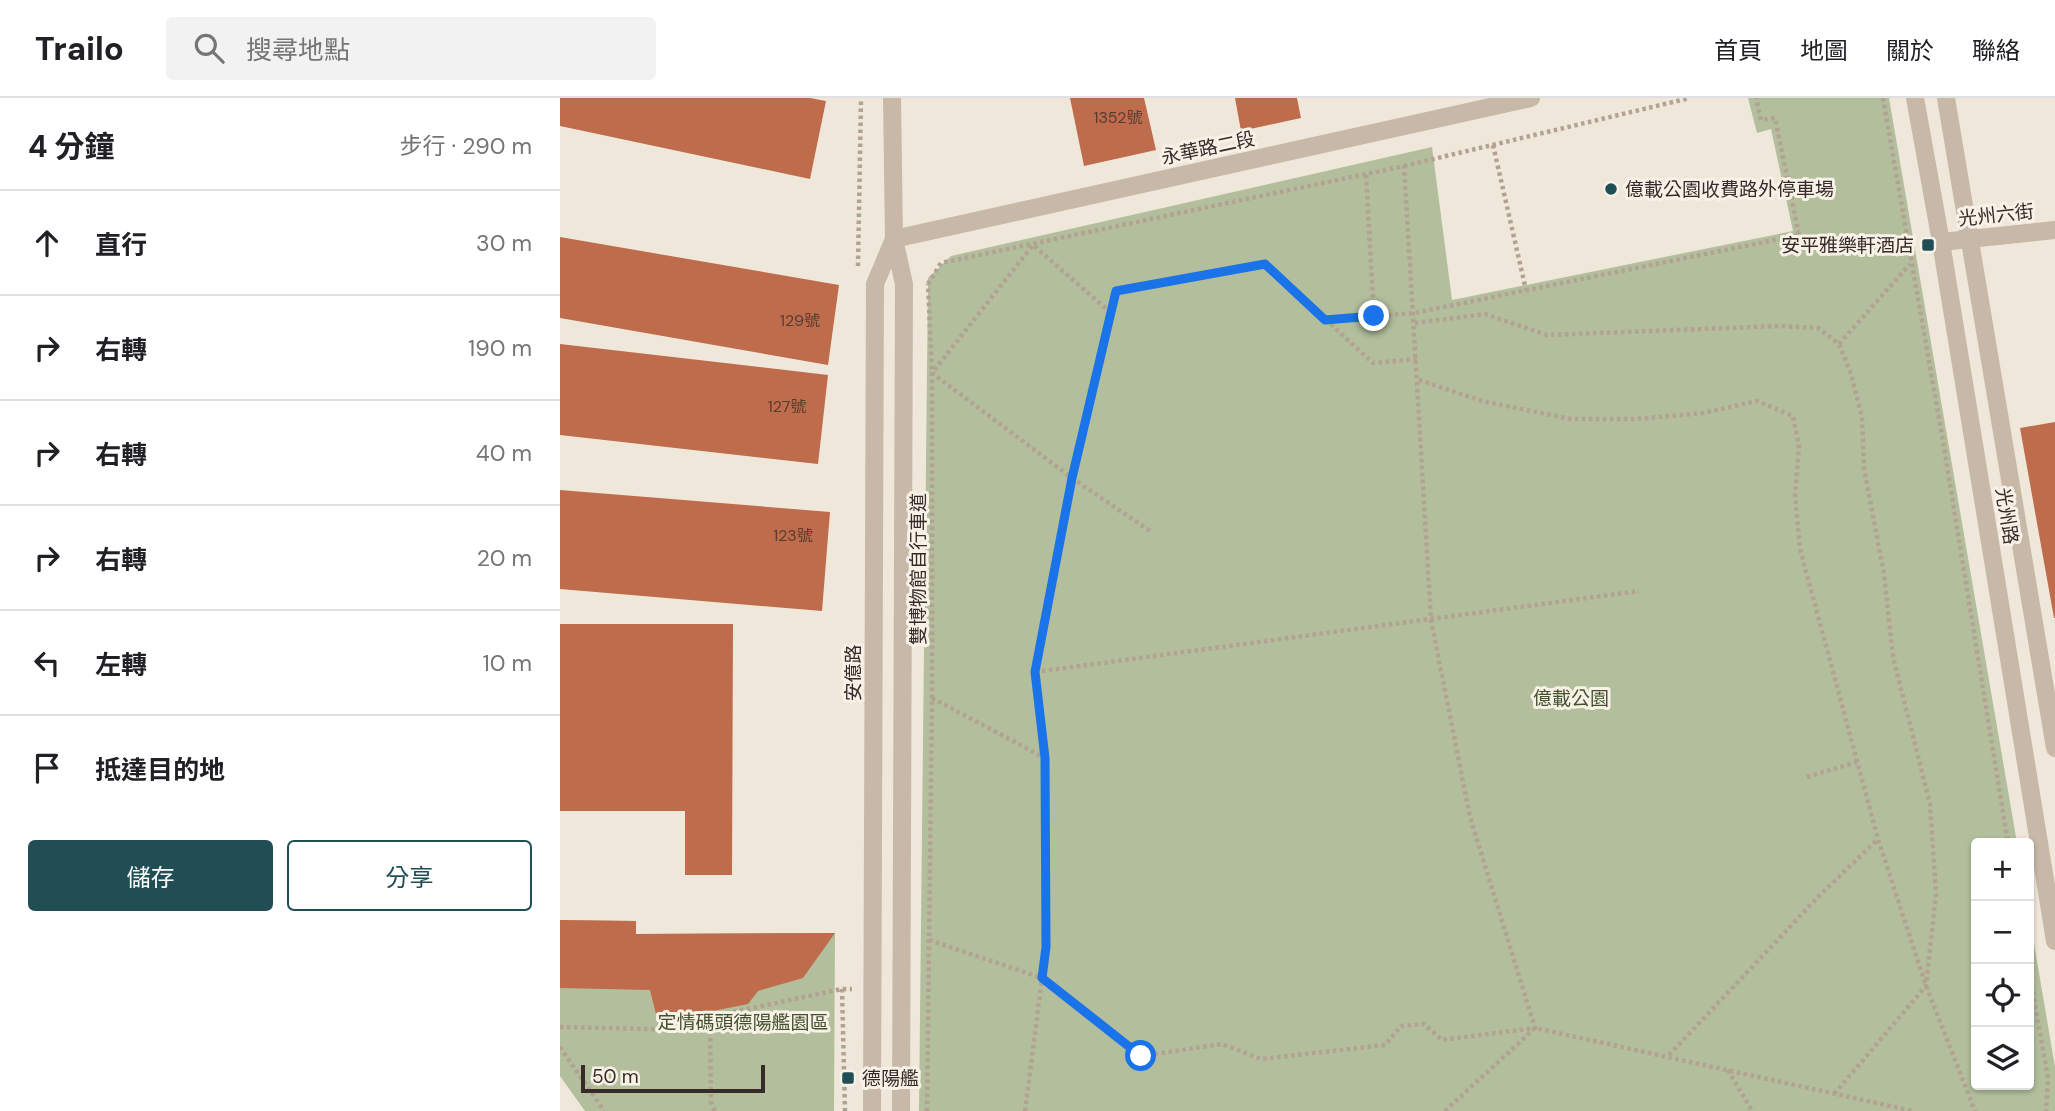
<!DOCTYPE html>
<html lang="zh-TW">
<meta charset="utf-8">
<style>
:root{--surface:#fff;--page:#f2f2f2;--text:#202124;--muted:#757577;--line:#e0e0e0;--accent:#204e54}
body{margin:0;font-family:"DM Sans","Noto Sans TC",sans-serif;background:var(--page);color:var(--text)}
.controls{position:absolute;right:21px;bottom:21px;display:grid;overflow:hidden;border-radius:7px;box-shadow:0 2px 5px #0004}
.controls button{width:63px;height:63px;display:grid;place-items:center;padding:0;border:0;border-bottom:2px solid var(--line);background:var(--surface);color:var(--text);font:35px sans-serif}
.scale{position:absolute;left:21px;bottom:18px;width:184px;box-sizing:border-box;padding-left:7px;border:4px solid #352c28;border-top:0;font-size:19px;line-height:24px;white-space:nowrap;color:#352c28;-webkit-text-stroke:5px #f8f1e7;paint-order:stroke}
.stop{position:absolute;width:21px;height:21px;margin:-16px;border:5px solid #1a73e8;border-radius:50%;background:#fff}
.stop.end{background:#1a73e8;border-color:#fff;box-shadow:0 2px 7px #0008}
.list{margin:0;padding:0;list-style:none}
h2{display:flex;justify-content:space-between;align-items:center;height:91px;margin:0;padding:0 28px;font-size:30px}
h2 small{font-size:23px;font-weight:400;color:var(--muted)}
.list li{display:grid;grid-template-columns:46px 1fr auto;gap:21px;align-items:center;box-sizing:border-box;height:105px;padding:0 28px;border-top:2px solid var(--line)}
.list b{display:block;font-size:26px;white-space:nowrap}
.list em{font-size:23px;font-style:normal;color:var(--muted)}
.actions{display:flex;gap:14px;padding:21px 28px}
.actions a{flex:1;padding:16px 0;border:2px solid var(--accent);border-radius:7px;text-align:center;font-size:24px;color:var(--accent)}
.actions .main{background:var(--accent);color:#fff}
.icon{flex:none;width:38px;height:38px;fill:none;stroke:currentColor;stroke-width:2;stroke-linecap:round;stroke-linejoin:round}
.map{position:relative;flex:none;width:1495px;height:1013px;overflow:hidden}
header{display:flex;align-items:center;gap:42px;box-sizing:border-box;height:98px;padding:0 35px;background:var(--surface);border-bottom:2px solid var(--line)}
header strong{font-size:33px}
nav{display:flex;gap:38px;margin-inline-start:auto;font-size:24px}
.search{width:490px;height:63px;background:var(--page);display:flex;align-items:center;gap:18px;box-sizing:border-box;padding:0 24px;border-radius:7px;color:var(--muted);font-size:26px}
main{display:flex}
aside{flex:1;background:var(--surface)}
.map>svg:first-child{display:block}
.green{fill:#b2be9c}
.building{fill:#be6c4b}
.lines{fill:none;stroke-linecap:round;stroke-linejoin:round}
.path{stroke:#b3a292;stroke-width:4.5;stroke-dasharray:3.5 3.5;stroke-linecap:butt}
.minor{stroke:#c7b8a8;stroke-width:18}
.tertiary{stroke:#c7b8a8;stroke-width:18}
.route{stroke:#1a73e8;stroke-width:9}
.poi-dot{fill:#204e54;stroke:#f8f1e7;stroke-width:2.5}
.labels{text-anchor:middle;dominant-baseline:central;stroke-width:6;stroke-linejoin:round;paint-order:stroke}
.number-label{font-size:16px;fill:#573c31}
.street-label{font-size:19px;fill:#352c28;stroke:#f8f1e7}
.poi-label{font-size:19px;fill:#352c28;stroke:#f8f1e7;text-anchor:start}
.park-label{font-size:19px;fill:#43512d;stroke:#f8f1e7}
</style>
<header>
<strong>Trailo</strong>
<div class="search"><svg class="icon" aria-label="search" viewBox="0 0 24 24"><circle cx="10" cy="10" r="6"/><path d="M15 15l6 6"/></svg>搜尋地點</div>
<nav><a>首頁</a><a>地圖</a><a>關於</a><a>聯絡</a></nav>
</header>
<main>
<aside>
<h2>4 分鐘<small>步行 · 290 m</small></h2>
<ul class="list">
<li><svg class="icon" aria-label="ahead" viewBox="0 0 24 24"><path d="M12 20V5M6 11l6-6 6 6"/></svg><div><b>直行</b></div><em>30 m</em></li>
<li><svg class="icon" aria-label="right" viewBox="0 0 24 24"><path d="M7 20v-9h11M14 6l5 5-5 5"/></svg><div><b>右轉</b></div><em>190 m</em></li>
<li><svg class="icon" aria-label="right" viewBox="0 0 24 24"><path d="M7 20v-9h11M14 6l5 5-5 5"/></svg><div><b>右轉</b></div><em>40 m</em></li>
<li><svg class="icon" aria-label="right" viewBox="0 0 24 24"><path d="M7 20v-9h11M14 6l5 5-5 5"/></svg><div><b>右轉</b></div><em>20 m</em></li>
<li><svg class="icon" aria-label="left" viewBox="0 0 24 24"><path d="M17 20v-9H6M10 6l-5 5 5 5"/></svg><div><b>左轉</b></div><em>10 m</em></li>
<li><svg class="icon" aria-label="arrive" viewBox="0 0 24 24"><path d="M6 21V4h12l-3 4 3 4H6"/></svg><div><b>抵達目的地</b></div></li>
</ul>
<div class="actions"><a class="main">儲存</a><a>分享</a></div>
</aside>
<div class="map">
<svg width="1495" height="1013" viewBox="0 0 1495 1013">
<rect width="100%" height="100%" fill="#f0e7db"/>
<path class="green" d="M 1188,0 L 1329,0 L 1457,745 L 1416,745 L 1416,987 L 1469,987 L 1469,816 L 1495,969 L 1495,1013 L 359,1013 L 368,180 L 391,158 L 872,49 L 892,202 L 1233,133 L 1211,31 L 1197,35 Z
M 0,822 L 76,823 L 76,836 L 275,835 L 274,1013 L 25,1013 L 0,978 Z"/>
<path class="building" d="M 0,0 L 250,0 L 266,3 L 250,81 L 0,28 Z
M 510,0 L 584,0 L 596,52 L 524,68 Z
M 675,0 L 737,0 L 741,20 L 681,33 Z
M 0,139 L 279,187 L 268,267 L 0,220 Z
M 0,246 L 268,277 L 258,366 L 0,337 Z
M 1495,324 L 1495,520 L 1494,520 L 1460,330 Z
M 0,392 L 270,414 L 262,513 L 0,491 Z
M 0,526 L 173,526 L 172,777 L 125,777 L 125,713 L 0,713 Z
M 0,822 L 76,823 L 76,836 L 275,835 L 243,880 L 198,893 L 188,906 L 98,924 L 90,892 L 0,890 Z"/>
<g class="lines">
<path class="path" d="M 1323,0 L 1384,349 L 1448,745
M 933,47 L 966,192
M 844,68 L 1130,0
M 806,77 L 814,218
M 298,168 L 301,0
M 368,186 L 381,165 L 844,68 L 871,522 L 910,719 L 975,930 L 882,942 L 864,926 L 841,928 L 825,947 L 701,961 L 662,946 L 581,958 L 482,880 L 369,842
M 551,215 L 473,147 L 372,275 L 512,380 L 590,433
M 765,222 L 854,215 L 1239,137 L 1215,20 L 1201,22 L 1196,0
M 855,225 L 925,216 L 987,237 L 1219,228 L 1258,230 L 1279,246 L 1291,276 L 1302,320 L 1304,370 L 1324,476 L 1333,559 L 1370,706 L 1376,796 L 1366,888 L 1275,995
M 1279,246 L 1350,166
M 859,282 L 922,303 L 1011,321 L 1076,321 L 1143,315 L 1197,303 L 1233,318 L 1239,349 L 1235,396 L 1240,451 L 1318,741 L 1366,888 L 1415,1013
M 475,574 L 1079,493
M 372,600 L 485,660
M 1247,679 L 1297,664
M 1469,873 L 1488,980 L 1486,1013
M 282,891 L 285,1013
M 150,919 L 151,1004 L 155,1013
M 0,929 L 93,931 L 282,891 L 292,891
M 0,949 L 44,1013
M 1109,957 L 1260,797 L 1318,741
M 1168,972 L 1192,1013
M 367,1013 L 372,600 L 372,275 L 368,186
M 465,1013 L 486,849 L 485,660 L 475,574 L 512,380 L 556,193 L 705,166 L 813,265 L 857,261
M 885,1013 L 975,930 L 1353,1013"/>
<path class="minor" d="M 332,0 L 334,141 L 344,186 L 341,1013
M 1381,144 L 1495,132
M 312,1013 L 315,186 L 334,141"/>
<path class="tertiary" d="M 1355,0 L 1381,144 L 1495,843
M 1386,0 L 1495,650
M 334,141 L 971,0"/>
</g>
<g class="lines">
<path class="route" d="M 581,958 L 482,880 L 486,849 L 485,660 L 475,574 L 512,380 L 556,193 L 705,166 L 765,222 L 814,218"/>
</g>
<g class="poi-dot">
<circle cx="1051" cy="91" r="7"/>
<rect x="1361" y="140" width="14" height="14" rx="3.5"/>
<rect x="281" y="973" width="14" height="14" rx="3.5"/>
</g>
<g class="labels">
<g class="number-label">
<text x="558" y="19">1352號</text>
<text x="240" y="222">129號</text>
<text x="227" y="308">127號</text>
<text x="233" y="437">123號</text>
</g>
<g class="street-label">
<text transform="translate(648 50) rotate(-12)">永華路二段</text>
<text transform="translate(1436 117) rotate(-6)">光州六街</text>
<text transform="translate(1447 418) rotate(81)">光州路</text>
<text transform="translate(358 471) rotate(-90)">雙博物館自行車道</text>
<text transform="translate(293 575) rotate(-90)">安億路</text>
</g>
<g class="poi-label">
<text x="1065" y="91">億載公園收費路外停車場</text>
<text x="1354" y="147" text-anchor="end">安平雅樂軒酒店</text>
<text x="302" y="980">德陽艦</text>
</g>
<g class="park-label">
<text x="1011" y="600">億載公園</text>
<text x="183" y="924">定情碼頭德陽艦園區</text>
</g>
</g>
</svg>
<div class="controls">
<button>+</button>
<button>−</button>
<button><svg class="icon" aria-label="locate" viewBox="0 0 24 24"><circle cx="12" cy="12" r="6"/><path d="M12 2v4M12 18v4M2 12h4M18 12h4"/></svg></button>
<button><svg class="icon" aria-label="layers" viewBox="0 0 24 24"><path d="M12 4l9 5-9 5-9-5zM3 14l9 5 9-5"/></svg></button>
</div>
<div class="scale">50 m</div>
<div class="stop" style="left:581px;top:958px"></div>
<div class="stop end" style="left:814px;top:218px"></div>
</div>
</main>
